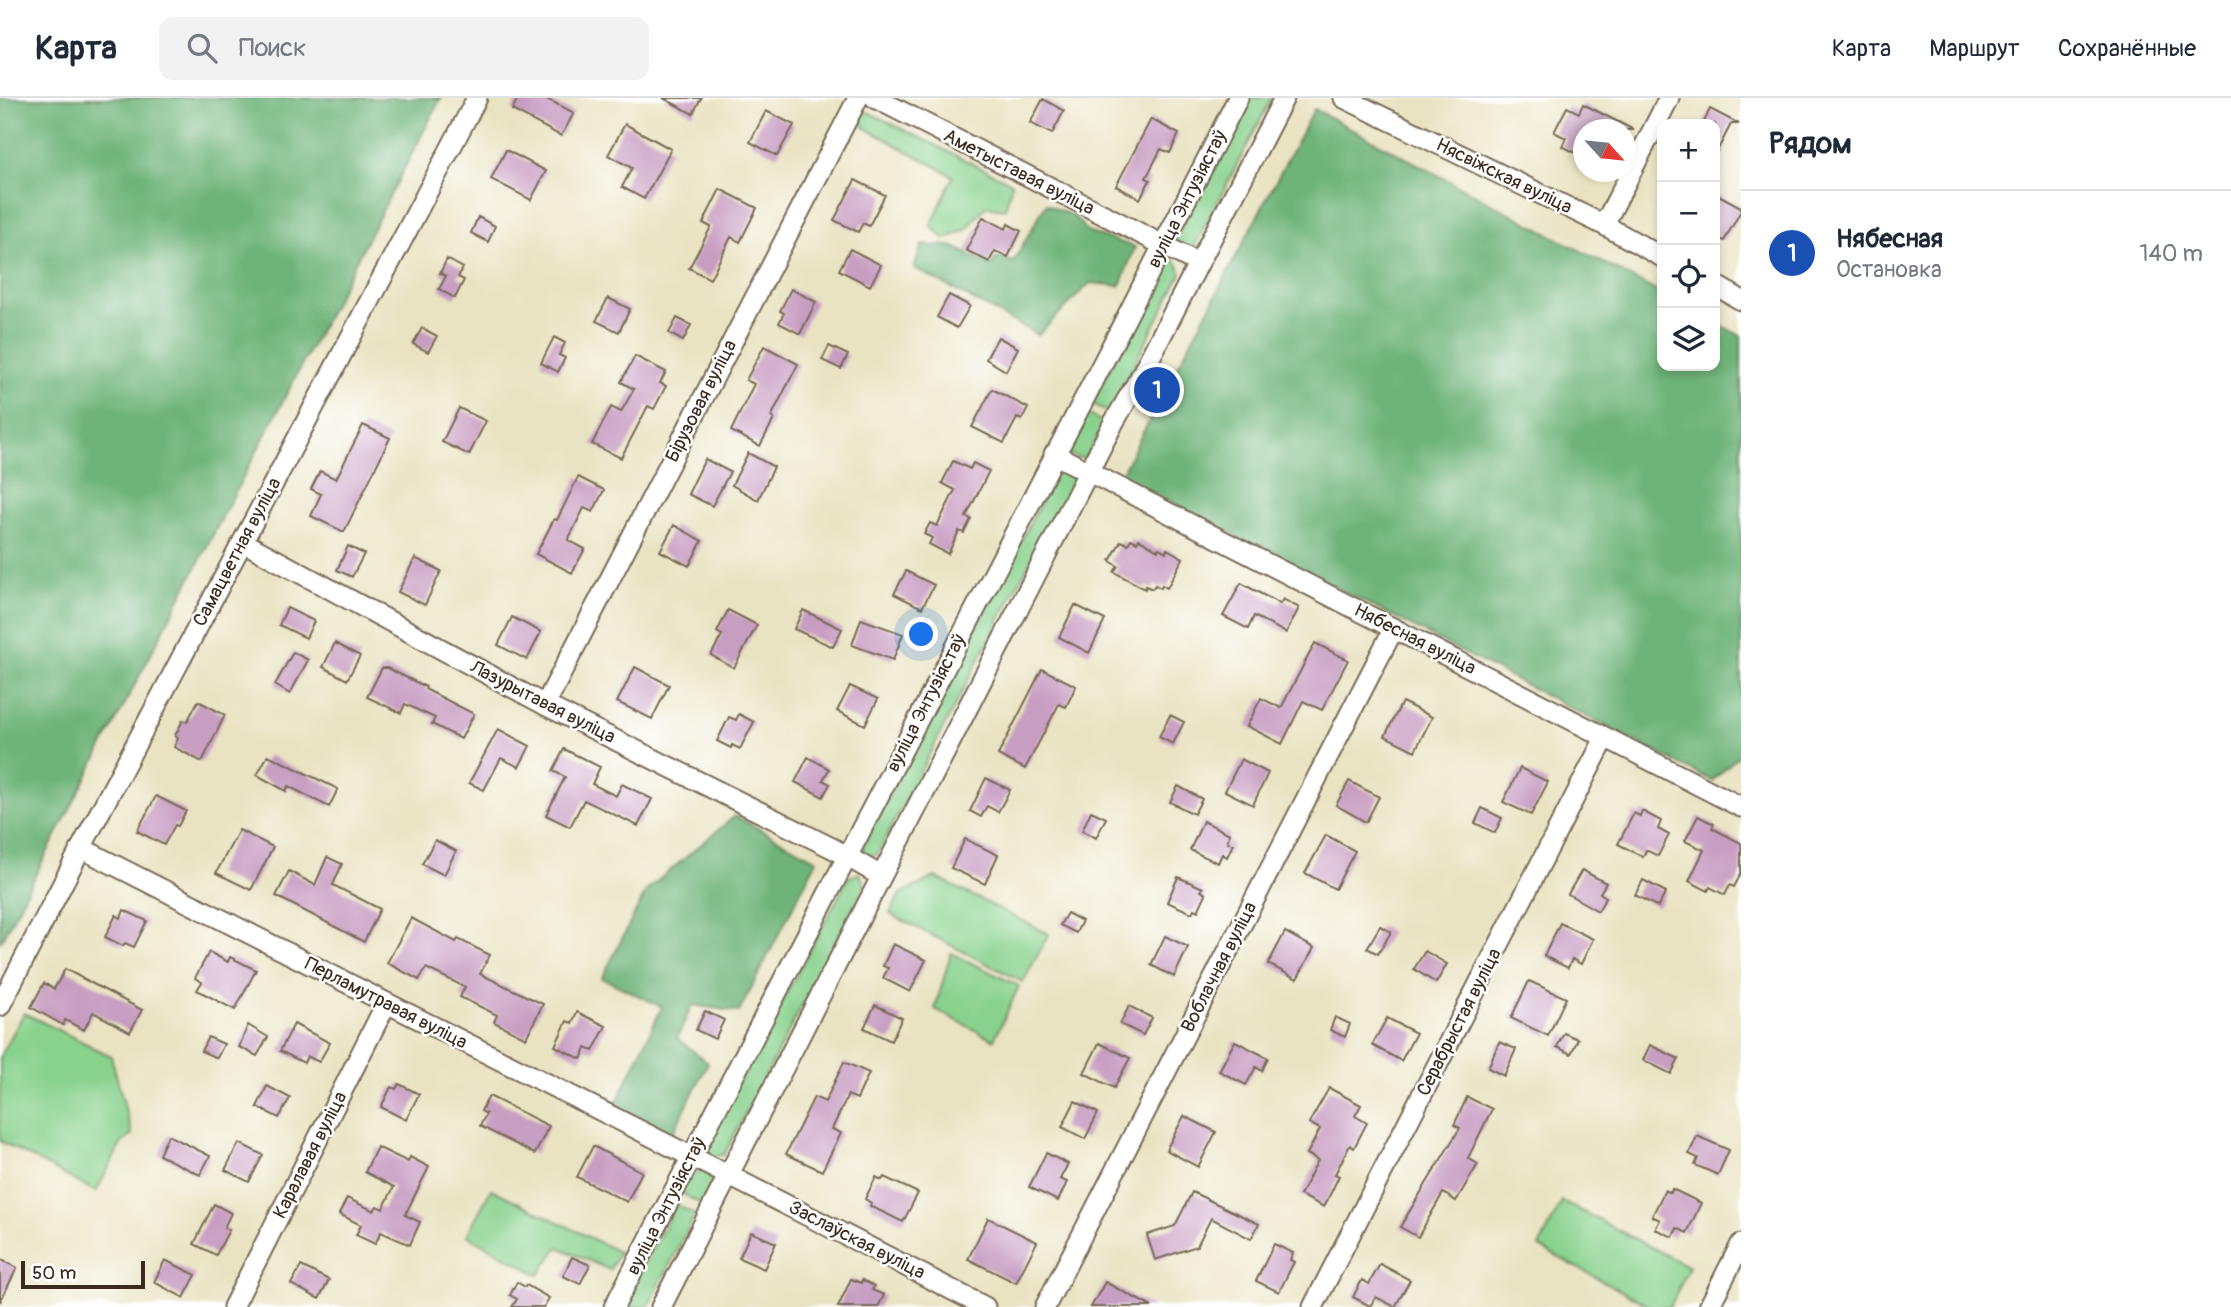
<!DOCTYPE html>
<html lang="ru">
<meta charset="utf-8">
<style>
:root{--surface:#fff;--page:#f2f2f3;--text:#1f2937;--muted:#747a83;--line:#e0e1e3;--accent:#0f766e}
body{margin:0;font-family:Pangolin,sans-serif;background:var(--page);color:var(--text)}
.controls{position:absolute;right:21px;top:21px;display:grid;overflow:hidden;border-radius:14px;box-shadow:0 4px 10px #0003}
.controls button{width:63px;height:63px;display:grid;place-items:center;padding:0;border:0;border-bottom:2px solid var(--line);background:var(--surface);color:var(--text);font:35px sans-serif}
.compass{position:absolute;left:1573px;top:21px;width:63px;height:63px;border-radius:50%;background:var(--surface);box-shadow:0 4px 10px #0003;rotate:117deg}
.scale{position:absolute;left:21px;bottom:18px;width:124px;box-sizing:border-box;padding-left:7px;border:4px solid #3b2a1e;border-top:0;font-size:19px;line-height:24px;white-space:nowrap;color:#3b2a1e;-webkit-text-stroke:5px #fff;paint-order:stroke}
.you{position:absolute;left:922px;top:537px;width:24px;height:24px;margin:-18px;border:5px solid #fff;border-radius:50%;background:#1a73e8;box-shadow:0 0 0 10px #1a73e833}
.badge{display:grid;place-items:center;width:46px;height:46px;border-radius:50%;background:var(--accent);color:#fff;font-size:23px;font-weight:700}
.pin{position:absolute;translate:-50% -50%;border:4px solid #fff;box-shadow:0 2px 7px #0006}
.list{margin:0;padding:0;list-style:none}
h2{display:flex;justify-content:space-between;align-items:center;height:91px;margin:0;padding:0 28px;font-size:30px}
h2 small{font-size:23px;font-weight:400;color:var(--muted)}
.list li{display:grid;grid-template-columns:46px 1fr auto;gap:21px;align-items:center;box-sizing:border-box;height:126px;padding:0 28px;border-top:2px solid var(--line)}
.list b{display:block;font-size:26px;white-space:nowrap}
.list p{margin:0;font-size:23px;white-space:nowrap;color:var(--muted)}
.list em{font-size:23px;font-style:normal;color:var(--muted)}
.icon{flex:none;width:38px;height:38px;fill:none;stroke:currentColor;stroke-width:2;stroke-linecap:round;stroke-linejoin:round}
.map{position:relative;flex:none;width:1741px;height:1209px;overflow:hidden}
header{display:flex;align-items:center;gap:42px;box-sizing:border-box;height:98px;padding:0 35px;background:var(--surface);border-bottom:2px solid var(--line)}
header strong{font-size:33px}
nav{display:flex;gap:38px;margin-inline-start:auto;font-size:24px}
.search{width:490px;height:63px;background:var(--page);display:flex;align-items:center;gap:18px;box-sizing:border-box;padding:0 24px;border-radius:14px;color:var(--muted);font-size:26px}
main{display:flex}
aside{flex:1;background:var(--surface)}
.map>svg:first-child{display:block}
.green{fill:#89d28e;stroke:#627e56;stroke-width:2}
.forest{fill:#6eb479;stroke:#546f4c;stroke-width:2}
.building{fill:#c79dc2}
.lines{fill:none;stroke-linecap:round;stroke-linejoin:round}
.minor-casing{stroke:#786b57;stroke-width:23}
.minor{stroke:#fff;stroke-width:19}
.labels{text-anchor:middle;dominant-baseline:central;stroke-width:5;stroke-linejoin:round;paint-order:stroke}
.street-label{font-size:19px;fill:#3b2a1e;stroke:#fff}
</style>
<header>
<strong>Карта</strong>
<div class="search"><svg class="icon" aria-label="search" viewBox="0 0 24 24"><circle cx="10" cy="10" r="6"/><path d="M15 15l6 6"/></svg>Поиск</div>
<nav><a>Карта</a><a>Маршрут</a><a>Сохранённые</a></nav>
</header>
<main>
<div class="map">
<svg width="1741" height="1209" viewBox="0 0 1741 1209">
<rect width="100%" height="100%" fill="#fff"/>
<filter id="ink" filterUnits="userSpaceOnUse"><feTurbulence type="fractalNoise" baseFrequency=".0143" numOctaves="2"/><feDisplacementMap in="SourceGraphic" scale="14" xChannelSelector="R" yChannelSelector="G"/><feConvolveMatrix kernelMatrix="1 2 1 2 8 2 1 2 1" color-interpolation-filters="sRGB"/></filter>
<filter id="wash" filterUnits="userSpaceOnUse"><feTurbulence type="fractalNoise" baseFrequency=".00686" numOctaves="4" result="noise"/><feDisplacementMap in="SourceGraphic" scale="28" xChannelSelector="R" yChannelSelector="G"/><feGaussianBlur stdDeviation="1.57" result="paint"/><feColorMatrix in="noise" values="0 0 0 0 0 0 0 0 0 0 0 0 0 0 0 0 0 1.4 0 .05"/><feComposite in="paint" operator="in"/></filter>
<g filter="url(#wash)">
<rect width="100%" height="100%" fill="#eae3c2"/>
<path class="green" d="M 1248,0 L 1272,0 L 1194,149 C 1186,151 1180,147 1176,140 Z
M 868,14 L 1012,85 L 1005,111 L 986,108 L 966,132 L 945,141 L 931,128 L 953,78 L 864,29 L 860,19 Z
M 1169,163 L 1175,163 L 1179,168 L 1181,176 L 1109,315 L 1092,306 L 1163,167 Z
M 1086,315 L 1104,325 L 1086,360 C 1078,361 1071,358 1067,351 Z
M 1063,371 L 1071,375 L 1073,381 L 877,757 L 866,757 L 863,749 L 1057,373 Z
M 860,775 L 865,787 L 724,1057 L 712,1058 L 705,1047 L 849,779 Z
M 935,779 L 1049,836 L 1023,884 L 890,816 L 900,796 Z
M 951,855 L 1019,888 L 994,942 L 935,911 Z
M 24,915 L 111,958 L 132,1036 L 121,1046 L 96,1094 L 0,1043 L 0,959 Z
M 699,1073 L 707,1075 L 712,1083 L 701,1106 L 681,1095 L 692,1076 Z
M 491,1091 L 619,1154 L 610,1172 L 558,1149 L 539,1177 L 467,1137 Z
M 1562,1103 L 1689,1169 L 1670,1209 L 1651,1209 L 1539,1149 Z
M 676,1106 L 695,1117 L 648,1209 L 623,1209 Z"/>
<path class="forest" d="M 0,0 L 441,0 L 0,845 Z
M 1314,11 L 1662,196 L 1662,268 L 1715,268 L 1715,224 L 1741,238 L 1741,655 L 1712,683 L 1120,378 Z
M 1046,106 L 1075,119 L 1087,134 L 1135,149 L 1120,188 L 1090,185 L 1038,237 L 914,170 L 922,147 L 952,148 L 990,167 L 998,159 L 1013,164 Z
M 735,718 L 817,762 L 739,914 L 692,907 L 677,940 L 708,965 L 671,1039 L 614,1010 L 662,909 L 602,880 L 647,792 Z"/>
<g id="blocks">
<path class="building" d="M 518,0 L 545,0 L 574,15 L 561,38 L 512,12 Z
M 663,0 L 701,0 L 693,16 Z
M 1043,1 L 1064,13 L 1052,36 L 1030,25 Z
M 1583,6 L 1634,32 L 1584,32 L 1584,59 L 1562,48 L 1566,40 L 1554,34 L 1567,9 L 1579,15 Z
M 1710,11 L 1739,26 L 1731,26 L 1715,57 L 1715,26 L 1703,26 Z
M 766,13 L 794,27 L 777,58 L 750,44 Z
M 1151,21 L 1179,36 L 1170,55 L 1161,51 L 1146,80 L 1150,82 L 1140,101 L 1116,88 Z
M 625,26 L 671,51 L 644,101 L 622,89 L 632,70 L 608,57 Z
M 506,52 L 546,73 L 531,102 L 491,81 Z
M 855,82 L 885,97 L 869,128 L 863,125 L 858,134 L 834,122 Z
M 720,91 L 757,110 L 740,144 L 731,139 L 710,181 L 689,170 L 711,129 L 703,125 Z
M 1715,95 L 1741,109 L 1741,113 L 1724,143 L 1715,138 Z
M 478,119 L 495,128 L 488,144 L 471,135 Z
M 983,119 L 1006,131 L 1008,126 L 1021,133 L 1008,159 L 995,153 L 989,164 L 966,152 Z
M 850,151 L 881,167 L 870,188 L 839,172 Z
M 447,161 L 463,170 L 458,179 L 464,182 L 455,200 L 439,191 L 446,178 L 440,175 Z
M 791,191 L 816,204 L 800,236 L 779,225 L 784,215 L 780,213 Z
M 949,197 L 970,208 L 957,230 L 937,219 Z
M 608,200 L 630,211 L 619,234 L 596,223 Z
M 677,220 L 691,227 L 683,243 L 669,235 Z
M 422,230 L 437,238 L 428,254 L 413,246 Z
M 554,239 L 565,245 L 559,257 L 565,260 L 558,274 L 541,265 Z
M 998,239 L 1018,250 L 1006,273 L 986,261 Z
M 764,248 L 798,266 L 771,319 L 774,321 L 760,348 L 731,333 L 754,286 L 746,282 Z
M 829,248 L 848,257 L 841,271 L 822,262 Z
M 635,258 L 666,274 L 660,285 L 666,288 L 654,311 L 648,308 L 621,360 L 592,346 L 611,309 L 621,314 L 634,291 L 621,284 Z
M 992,291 L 1028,310 L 1022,322 L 1017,320 L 1004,345 L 972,329 Z
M 459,310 L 486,323 L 469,357 L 442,344 Z
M 363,327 L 390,340 L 344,434 L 311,418 L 321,396 L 311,391 L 320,373 L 336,381 Z
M 748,355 L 774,369 L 758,402 L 732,387 Z
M 705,361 L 730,374 L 712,408 L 688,396 Z
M 953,363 L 970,371 L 973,365 L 989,373 L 966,419 L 971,421 L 964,435 L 959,433 L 948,456 L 929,446 L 932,440 L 924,436 L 930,425 L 937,428 L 955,392 L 942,385 Z
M 578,379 L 604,392 L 593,414 L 584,410 L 568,442 L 585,451 L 572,475 L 536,456 L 554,421 L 557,422 Z
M 674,427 L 702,443 L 689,468 L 660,453 Z
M 1131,441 L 1137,444 L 1139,441 L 1158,452 L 1159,450 L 1166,454 L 1167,451 L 1183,460 L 1167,490 L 1162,487 L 1161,490 L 1155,487 L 1152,491 L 1146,488 L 1145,491 L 1114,474 L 1118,468 L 1110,463 L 1121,443 L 1128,446 Z
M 348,448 L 364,456 L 352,479 L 337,472 Z
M 415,460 L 441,473 L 425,507 L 398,494 Z
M 906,473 L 934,487 L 922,510 L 894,496 Z
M 1241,485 L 1280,506 L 1283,501 L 1299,510 L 1286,535 L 1254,518 L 1248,531 L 1223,518 Z
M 1075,507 L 1105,522 L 1089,555 L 1059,539 Z
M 287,510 L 314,523 L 306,540 L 279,527 Z
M 728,512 L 757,527 L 734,570 L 711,557 L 722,537 L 717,534 Z
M 803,512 L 842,531 L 833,549 L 794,531 Z
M 512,519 L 541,534 L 527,562 L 498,547 Z
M 861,521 L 903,536 L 893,562 L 852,547 Z
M 335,545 L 360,558 L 347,582 L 323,569 Z
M 1315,545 L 1348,562 L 1322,612 L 1303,603 L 1282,646 L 1247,628 L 1261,600 L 1281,610 Z
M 293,554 L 308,562 L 290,596 L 275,587 Z
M 635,569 L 669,587 L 652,621 L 617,604 Z
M 382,570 L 387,570 L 426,589 L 425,591 L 474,616 L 461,641 L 432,626 L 435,620 L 405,606 L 401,615 L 367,599 Z
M 1042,571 L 1076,588 L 1066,609 L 1059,606 L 1025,671 L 998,657 Z
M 850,588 L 878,601 L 865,627 L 837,613 Z
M 198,603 L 225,617 L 202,664 L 174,649 L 178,640 L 175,638 L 183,622 L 187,624 Z
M 1402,604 L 1432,619 L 1415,653 L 1385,638 Z
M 739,616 L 754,624 L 740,651 L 732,647 L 731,650 L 717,643 L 729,619 L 736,622 Z
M 1170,617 L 1184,624 L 1173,646 L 1159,639 Z
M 498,631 L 530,648 L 519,669 L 501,660 L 484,692 L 469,685 Z
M 564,651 L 600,669 L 592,686 L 616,698 L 622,686 L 652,701 L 638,728 L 584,702 L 570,729 L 546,717 L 565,679 L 553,673 Z
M 268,657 L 338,691 L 329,709 L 288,688 L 286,693 L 257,677 Z
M 808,659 L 829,671 L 823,682 L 830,686 L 823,699 L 795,684 Z
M 1241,661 L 1268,675 L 1253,707 L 1225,693 Z
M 1520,670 L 1548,684 L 1531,717 L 1503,704 Z
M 986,680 L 1010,692 L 998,714 L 987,708 L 981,719 L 970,713 Z
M 1349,683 L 1379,699 L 1366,724 L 1336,707 Z
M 1178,688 L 1202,701 L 1194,716 L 1170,704 Z
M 156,698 L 186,713 L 178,728 L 175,727 L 164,747 L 137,733 Z
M 1482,710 L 1502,720 L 1495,735 L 1475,725 Z
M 1091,713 L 1106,720 L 1096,740 L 1082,733 Z
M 1642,713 L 1661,723 L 1658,731 L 1669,737 L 1658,758 L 1646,752 L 1643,759 L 1618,746 L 1634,715 L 1640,718 Z
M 1698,718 L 1714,726 L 1712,730 L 1741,745 L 1741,776 L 1734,789 L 1730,787 L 1725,797 L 1710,789 L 1708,793 L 1689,783 L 1704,752 L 1685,743 Z
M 1203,723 L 1230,736 L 1227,744 L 1233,746 L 1227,759 L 1222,756 L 1218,765 L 1190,752 Z
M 239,732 L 273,749 L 251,792 L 216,775 Z
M 1326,737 L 1355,753 L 1335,791 L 1305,775 Z
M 965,741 L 998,757 L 985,786 L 951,770 Z
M 435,742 L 456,753 L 444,777 L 422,766 Z
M 327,759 L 342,766 L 333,787 L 380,811 L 364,844 L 276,798 L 289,773 L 315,787 Z
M 1582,772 L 1606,785 L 1600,795 L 1606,799 L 1598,813 L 1568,796 Z
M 1178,779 L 1203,790 L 1201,793 L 1206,796 L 1198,813 L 1194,811 L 1192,815 L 1167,804 Z
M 1643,782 L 1666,794 L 1658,809 L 1635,797 Z
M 124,812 L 147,823 L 134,849 L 125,845 L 123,848 L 105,839 L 116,817 L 121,820 Z
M 1067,815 L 1082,823 L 1076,835 L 1060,827 Z
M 411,820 L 456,844 L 458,841 L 490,857 L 480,876 L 543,906 L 526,940 L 494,924 L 497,917 L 460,899 L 465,889 L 426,870 L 419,882 L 387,865 Z
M 1560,825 L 1593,841 L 1581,866 L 1572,861 L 1568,870 L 1544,858 Z
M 1380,828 L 1391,834 L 1378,856 L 1367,850 Z
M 1285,834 L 1314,850 L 1297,881 L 1268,866 Z
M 1165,838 L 1188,849 L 1174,879 L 1151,867 Z
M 893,846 L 926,862 L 910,894 L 883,880 L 888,870 L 883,868 Z
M 1425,853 L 1447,866 L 1436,885 L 1414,871 Z
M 209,854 L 228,864 L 230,859 L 256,872 L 235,912 L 197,892 L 202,884 L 195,880 Z
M 65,871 L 142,912 L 130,934 L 93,914 L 84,932 L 65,922 L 63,927 L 31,909 L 44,885 L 54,891 Z
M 1529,883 L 1566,900 L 1548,938 L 1511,920 Z
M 875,907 L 902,920 L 891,943 L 864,930 Z
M 1129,908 L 1152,920 L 1143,937 L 1120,926 Z
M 705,913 L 724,922 L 715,941 L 696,932 Z
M 577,914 L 606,928 L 593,953 L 586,950 L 581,961 L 555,948 L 567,923 L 572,925 Z
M 1335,919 L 1350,926 L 1345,939 L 1330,932 Z
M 1387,920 L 1416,935 L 1401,963 L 1372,947 Z
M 294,926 L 330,945 L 319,964 L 307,958 L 304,965 L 280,953 Z
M 248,927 L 268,939 L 257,958 L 239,949 Z
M 1564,935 L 1578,941 L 1571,956 L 1557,949 Z
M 208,939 L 224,946 L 217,960 L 201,953 Z
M 1235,943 L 1268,960 L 1262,973 L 1256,969 L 1246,987 L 1219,973 Z
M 1499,944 L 1516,951 L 1504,978 L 1488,970 Z
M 1099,945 L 1130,960 L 1114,990 L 1084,975 Z
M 1650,947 L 1679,961 L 1671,976 L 1643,962 Z
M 844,964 L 869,975 L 857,1001 L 848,997 L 832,1031 L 841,1035 L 822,1073 L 786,1056 L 814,999 L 825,1004 Z
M 399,986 L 419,996 L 406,1022 L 381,1009 L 391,989 L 396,991 Z
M 267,988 L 290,1000 L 279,1020 L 257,1009 Z
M 1329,990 L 1361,1007 L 1355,1018 L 1367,1025 L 1354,1050 L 1350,1047 L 1335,1076 L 1339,1078 L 1324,1109 L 1300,1097 L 1318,1062 L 1307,1056 L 1320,1031 L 1309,1025 Z
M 489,998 L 549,1028 L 535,1056 L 480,1028 L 486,1016 L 481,1013 Z
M 1467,999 L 1492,1011 L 1468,1060 L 1478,1066 L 1456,1103 L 1443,1095 L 1418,1139 L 1400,1129 L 1460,1030 L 1454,1027 Z
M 1075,1003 L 1098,1015 L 1085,1041 L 1062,1029 Z
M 1184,1018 L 1216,1034 L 1198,1069 L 1166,1052 Z
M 168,1037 L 210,1058 L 200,1077 L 159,1057 Z
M 1697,1038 L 1729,1052 L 1718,1077 L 1695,1067 L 1698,1060 L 1689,1056 Z
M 239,1045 L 263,1057 L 249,1084 L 225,1072 Z
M 593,1048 L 642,1074 L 627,1104 L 577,1079 Z
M 377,1049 L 408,1064 L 410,1059 L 429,1069 L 405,1117 L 420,1124 L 410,1147 L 381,1134 L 375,1146 L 356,1137 L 361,1127 L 339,1116 L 347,1100 L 374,1113 L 377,1108 L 383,1111 L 394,1089 L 365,1074 Z
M 1046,1055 L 1068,1066 L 1060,1081 L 1067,1084 L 1058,1103 L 1029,1089 Z
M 876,1079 L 882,1082 L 884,1079 L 918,1095 L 903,1124 L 870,1108 L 871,1105 L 865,1101 Z
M 1672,1091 L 1701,1105 L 1687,1135 L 1677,1130 L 1673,1139 L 1655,1131 L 1660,1122 L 1652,1118 L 1665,1092 L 1671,1095 Z
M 1192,1094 L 1259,1126 L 1251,1141 L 1211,1120 L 1197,1148 L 1155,1162 L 1147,1137 L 1175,1128 Z
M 214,1106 L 231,1115 L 224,1130 L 229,1132 L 216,1157 L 194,1146 Z
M 988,1120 L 1037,1144 L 1016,1185 L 968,1161 Z
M 751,1134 L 776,1145 L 764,1171 L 739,1160 Z
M 1274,1146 L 1293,1155 L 1290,1162 L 1294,1164 L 1279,1194 L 1256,1183 Z
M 572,1159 L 590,1167 L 580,1186 L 563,1178 Z
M 0,1161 L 17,1170 L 0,1204 Z
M 165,1162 L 196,1177 L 184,1200 L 154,1184 Z
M 1380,1166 L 1410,1182 L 1395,1209 L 1376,1199 L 1370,1208 L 1353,1199 L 1362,1182 L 1369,1186 Z
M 301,1168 L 329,1182 L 319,1201 L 291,1186 Z
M 851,1181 L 861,1185 L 862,1182 L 874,1188 L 872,1192 L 884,1197 L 878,1209 L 838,1209 Z
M 517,1184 L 525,1189 L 526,1187 L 549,1200 L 544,1209 L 512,1209 L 517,1201 L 510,1197 Z
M 1105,1184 L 1152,1209 L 1091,1209 Z"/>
</g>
</g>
<g filter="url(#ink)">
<use href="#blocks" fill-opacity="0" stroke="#786b57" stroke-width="2"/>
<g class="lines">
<defs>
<path id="minor" d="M 875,0 L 1198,165
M 1344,0 L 1604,127 L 1662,159
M 1604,127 L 1669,0
M 1715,187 L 1741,202
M 1054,356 L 1741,709
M 243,444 L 545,607 L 834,751 L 881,778
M 545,607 L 858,0
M 81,750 C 382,904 685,1053 985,1209
M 0,908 L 81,750 L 477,0
M 233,1209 L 386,906
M 614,1209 L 1123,226 L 1238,0
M 661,1209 L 1114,324 L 1139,281 L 1284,0
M 1045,1209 L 1394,530
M 1313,1209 L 1605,640
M 1709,1209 L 1741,1146"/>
</defs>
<use href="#minor" class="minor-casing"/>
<use href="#minor" class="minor"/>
</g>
</g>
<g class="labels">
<g class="street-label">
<text transform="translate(1019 74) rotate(27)">Аметыставая вуліца</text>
<text transform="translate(1504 78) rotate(26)">Нясвіжская вуліца</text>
<text transform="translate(1187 101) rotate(-63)">вуліца Энтузіястаў</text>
<text transform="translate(701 303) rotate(-63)">Бірузовая вуліца</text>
<text transform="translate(237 454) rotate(-62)">Самацветная вуліца</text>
<text transform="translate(1415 541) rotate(27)">Нябесная вуліца</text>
<text transform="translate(543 604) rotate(27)">Лазурытавая вуліца</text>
<text transform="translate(926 605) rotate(-63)">вуліца Энтузіястаў</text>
<text transform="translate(1219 869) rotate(-63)">Воблачная вуліца</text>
<text transform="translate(386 905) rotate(27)">Перламутравая вуліца</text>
<text transform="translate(1459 924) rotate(-63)">Серабрыстая вуліца</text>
<text transform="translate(310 1057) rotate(-63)">Каралавая вуліца</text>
<text transform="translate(666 1108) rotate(-63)">вуліца Энтузіястаў</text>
<text transform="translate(857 1142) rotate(27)">Заслаўская вуліца</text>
</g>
</g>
</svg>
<div class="controls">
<button>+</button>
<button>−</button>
<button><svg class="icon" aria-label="locate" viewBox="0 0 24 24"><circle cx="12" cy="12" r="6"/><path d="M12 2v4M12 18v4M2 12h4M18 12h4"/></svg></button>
<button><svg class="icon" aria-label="layers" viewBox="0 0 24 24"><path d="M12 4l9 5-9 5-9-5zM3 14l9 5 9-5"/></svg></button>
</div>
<svg class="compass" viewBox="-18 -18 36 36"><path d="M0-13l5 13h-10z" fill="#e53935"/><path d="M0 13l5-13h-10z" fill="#747a83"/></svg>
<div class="scale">50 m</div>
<div class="you"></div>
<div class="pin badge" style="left:1157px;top:292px;background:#1a4fb4">1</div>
</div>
<aside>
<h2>Рядом<small></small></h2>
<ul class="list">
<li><span class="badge" style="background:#1a4fb4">1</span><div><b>Нябесная</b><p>Остановка</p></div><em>140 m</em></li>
</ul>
</aside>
</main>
